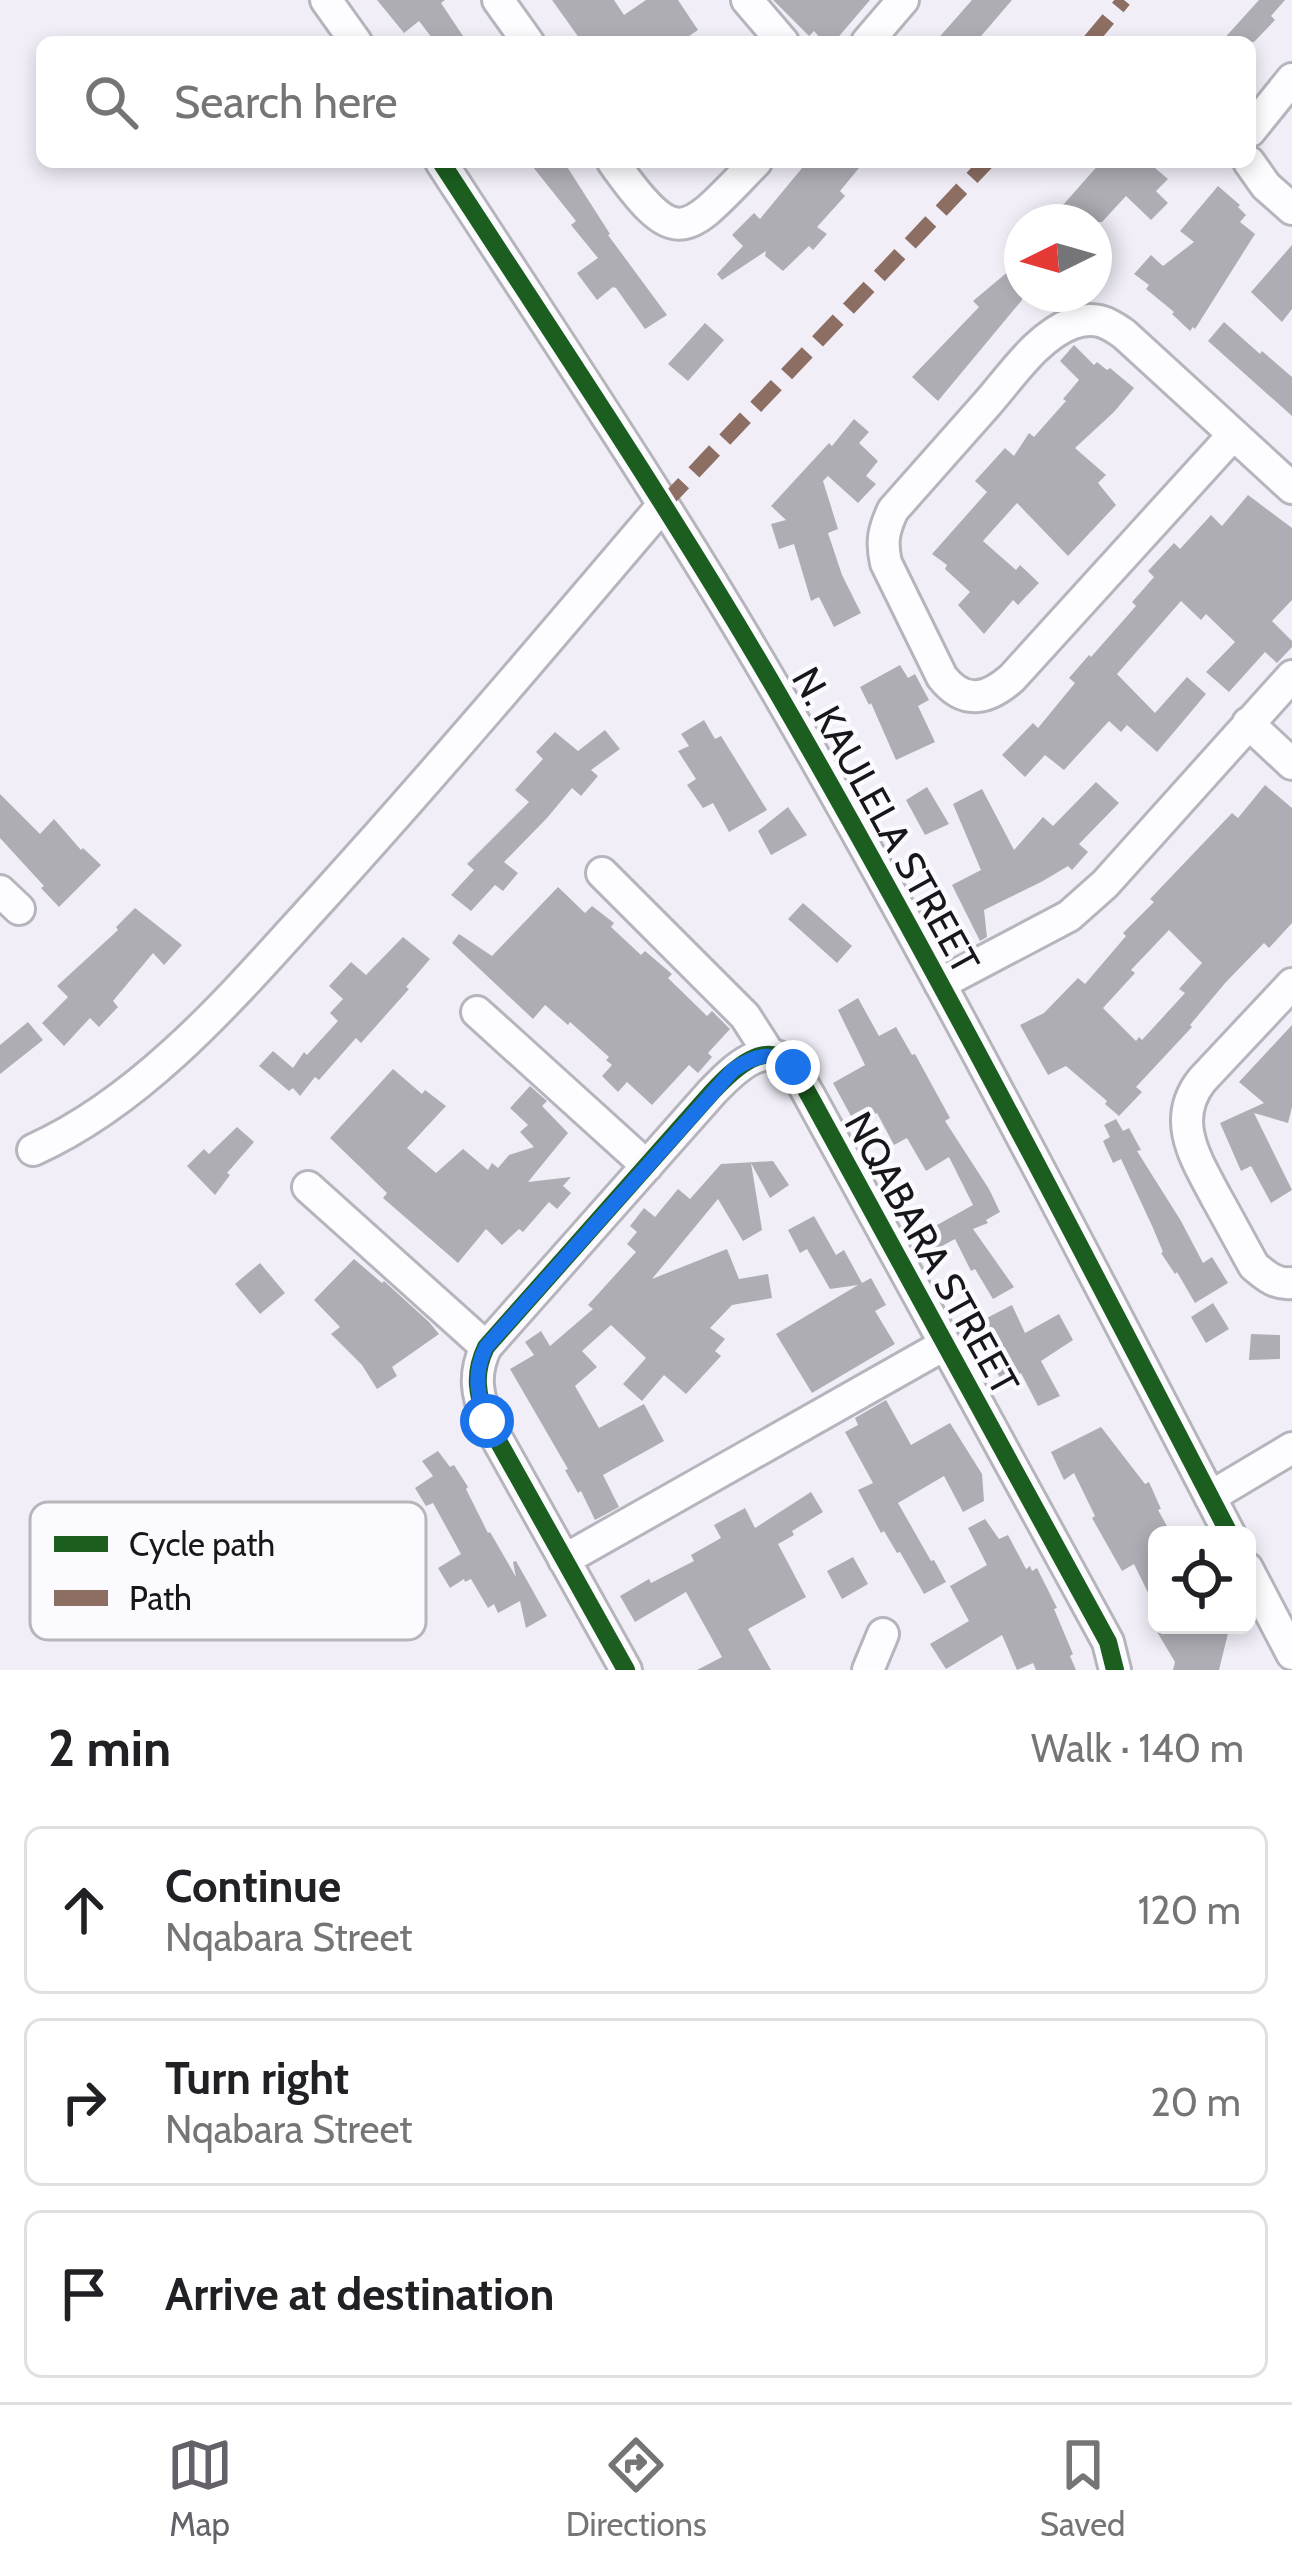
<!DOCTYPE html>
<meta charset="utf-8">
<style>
:root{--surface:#fff;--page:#f2f2f2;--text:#202124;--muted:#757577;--line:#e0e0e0;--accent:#646168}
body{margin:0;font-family:Cabin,sans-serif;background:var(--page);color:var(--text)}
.controls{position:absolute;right:36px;bottom:36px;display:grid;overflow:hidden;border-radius:18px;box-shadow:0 6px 18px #0003}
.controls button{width:108px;height:108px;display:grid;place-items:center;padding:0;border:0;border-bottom:3px solid var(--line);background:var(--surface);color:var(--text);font:60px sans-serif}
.compass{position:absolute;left:1004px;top:204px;width:108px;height:108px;border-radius:50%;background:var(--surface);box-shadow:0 6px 18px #0003;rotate:265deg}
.stop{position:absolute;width:36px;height:36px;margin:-27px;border:9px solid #1a73e8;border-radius:50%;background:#fff}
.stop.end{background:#1a73e8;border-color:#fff;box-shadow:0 3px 12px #0008}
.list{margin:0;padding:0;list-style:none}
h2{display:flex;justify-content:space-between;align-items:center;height:156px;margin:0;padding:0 48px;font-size:51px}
h2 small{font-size:39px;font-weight:400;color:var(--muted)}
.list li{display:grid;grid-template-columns:78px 1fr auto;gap:36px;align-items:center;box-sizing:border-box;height:168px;margin:0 24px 24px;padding:0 24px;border:3px solid var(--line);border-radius:18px}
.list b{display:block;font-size:45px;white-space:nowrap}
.list p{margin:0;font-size:39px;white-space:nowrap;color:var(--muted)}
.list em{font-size:39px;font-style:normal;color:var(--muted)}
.icon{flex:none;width:66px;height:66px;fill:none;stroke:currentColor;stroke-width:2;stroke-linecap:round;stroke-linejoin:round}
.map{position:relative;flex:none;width:1292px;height:1670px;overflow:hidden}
.search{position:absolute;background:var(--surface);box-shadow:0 6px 18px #0003;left:36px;right:36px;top:36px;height:132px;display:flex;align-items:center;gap:30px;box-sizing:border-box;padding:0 42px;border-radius:18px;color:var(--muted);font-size:45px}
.sheet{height:732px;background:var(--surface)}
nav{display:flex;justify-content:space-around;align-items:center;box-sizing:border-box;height:168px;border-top:3px solid var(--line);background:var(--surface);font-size:33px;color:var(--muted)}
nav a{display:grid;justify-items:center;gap:6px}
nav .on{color:var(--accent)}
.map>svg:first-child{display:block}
.building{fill:#afadb4;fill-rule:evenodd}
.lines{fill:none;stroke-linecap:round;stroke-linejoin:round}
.minor-casing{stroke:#b6b4bc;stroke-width:36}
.minor{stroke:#fdfcfe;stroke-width:30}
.quiet{stroke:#8d6e63;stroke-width:15;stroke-dasharray:30 15;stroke-linecap:butt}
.cycleway-casing{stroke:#fbfafe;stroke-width:26}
.cycleway{stroke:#1b5e20;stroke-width:18}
.route{stroke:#1a73e8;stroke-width:15}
.labels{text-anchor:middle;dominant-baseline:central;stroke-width:9;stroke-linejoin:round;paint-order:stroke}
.street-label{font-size:39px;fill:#18151b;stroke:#fbfafe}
.key{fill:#fbfafe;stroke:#b7b5ba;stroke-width:3}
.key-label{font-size:33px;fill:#18151b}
</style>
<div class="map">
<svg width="1292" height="1670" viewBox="0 0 1292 1670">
<rect width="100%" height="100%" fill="#f1eef8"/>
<path class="building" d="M 377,0 L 445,0 L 441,3 L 467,42 L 435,42 L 419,21 L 404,33 Z
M 552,0 L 614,0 L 624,15 L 646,0 L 678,0 L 698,30 L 680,42 L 582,42 Z
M 773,0 L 870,0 L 835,41 L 829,36 L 822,40 L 814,31 L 809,36 Z
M 972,0 L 1012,0 L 976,42 L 935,42 Z
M 1259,0 L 1285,0 L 1271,16 L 1275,20 L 1254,42 L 1221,42 Z
M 529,162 L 564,162 L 610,234 L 608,235 L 667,315 L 645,329 L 616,288 L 613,287 L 597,300 L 577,273 L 598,258 L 571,225 L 576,221 Z
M 807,162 L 864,162 L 840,191 L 845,196 L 817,227 L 827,234 L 813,250 L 809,246 L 783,271 L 765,256 L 766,251 L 722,280 L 717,274 L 743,246 L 732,235 L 754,213 L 760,219 Z
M 1101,162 L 1148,162 L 1168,179 L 1156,191 L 1168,203 L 1151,220 L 1126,196 L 1102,222 L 1048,222 Z
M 1218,186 L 1240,205 L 1238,207 L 1246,215 L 1240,222 L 1255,234 L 1195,329 L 1193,327 L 1190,331 L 1172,314 L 1174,312 L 1146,289 L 1149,285 L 1134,274 L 1151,255 L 1163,266 L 1194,242 L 1180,231 Z
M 1292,245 L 1292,309 L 1282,322 L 1251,292 Z
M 1022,260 L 1022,300 L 938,401 L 912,377 L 979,307 L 973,301 Z
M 1224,322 L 1260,354 L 1262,351 L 1292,377 L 1292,416 L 1208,341 Z
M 705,323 L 724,340 L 688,381 L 668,364 Z
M 1074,345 L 1094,365 L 1097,362 L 1107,370 L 1110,368 L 1134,388 L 1114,412 L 1075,448 L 1106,475 L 1098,483 L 1116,505 L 1068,556 L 1017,503 L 983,541 L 1016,570 L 1020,565 L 1039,583 L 1018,605 L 1013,600 L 984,634 L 958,605 L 970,592 L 945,569 L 947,565 L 932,554 L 987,492 L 975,481 L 1005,448 L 1014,456 L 1029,433 L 1034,437 L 1066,401 L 1063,399 L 1079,380 L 1060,361 Z
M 854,419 L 869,432 L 859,443 L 878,461 L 866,476 L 876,484 L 858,503 L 828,476 L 823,481 L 838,529 L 828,533 L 842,575 L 861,613 L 834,627 L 819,597 L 811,601 L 794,544 L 779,549 L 771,524 L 786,520 L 771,506 L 829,443 L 832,446 Z
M 1248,495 L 1292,528 L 1292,600 L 1272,621 L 1292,641 L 1292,647 L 1277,663 L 1265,652 L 1229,692 L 1206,672 L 1235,642 L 1206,614 L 1201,620 L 1181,601 L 1117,674 L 1155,713 L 1187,677 L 1206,694 L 1174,732 L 1157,752 L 1127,725 L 1121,732 L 1109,721 L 1064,770 L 1045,755 L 1025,777 L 1002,755 L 1033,723 L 1038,728 L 1075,683 L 1069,678 L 1089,655 L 1091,657 L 1136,606 L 1132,602 L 1154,577 L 1148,571 L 1174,543 L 1180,549 L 1211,515 L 1222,526 Z
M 900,665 L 908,678 L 915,674 L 929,700 L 918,706 L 935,742 L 896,760 L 871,703 L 869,705 L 860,687 Z
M 704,720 L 715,739 L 721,736 L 767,810 L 729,832 L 713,803 L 703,808 L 687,785 L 696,779 L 678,751 L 689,746 L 681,734 Z
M 605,730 L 620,749 L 591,770 L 598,776 L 581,796 L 572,788 L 547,818 L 504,862 L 518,873 L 503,891 L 495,885 L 471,911 L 451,895 L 474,870 L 467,864 L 529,802 L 515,790 L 543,759 L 536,752 L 555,732 L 578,751 Z
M 1096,782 L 1119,803 L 1079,844 L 1088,852 L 1072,870 L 1068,866 L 1043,881 L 984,910 L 987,937 L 980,941 L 952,885 L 981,870 L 953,804 L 982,789 L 1014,850 L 1043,817 L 1053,826 Z
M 1265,785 L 1292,808 L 1292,923 L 1269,948 L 1264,943 L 1226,982 L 1190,1025 L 1192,1027 L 1136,1087 L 1142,1092 L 1119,1116 L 1105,1104 L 1107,1101 L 1066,1066 L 1048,1075 L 1020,1025 L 1044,1013 L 1078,978 L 1085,984 L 1126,936 L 1123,933 L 1154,902 L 1150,899 L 1232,813 L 1238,818 ZM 1169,930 L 1202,963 L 1179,989 L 1185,993 L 1142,1040 L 1139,1037 L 1136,1041 L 1103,1008 L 1135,973 L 1131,970 Z
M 927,787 L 949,824 L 925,835 L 906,800 Z
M 0,794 L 40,834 L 54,819 L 81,850 L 83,848 L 101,865 L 59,907 L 41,888 L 44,886 L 0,838 Z
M 788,807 L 807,835 L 771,855 L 758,831 Z
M 558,887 L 585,913 L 592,906 L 614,923 L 611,927 L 641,955 L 645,951 L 672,974 L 668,978 L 707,1016 L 712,1011 L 730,1029 L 708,1053 L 712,1057 L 698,1073 L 689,1065 L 652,1105 L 627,1082 L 618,1092 L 602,1076 L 612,1065 L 606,1060 L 609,1057 L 570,1022 L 568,1025 L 545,1005 L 533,1019 L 452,943 L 459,934 L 492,956 Z
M 803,903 L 852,946 L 837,963 L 788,919 Z
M 135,908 L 182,945 L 164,965 L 153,953 L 113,1001 L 118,1007 L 99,1027 L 90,1018 L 64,1046 L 42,1023 L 68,997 L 57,986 L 118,930 L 116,927 Z
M 403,937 L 430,959 L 406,987 L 409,989 L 361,1043 L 356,1038 L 319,1080 L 315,1077 L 300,1096 L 293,1088 L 289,1091 L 259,1066 L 273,1051 L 293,1068 L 304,1052 L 307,1055 L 338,1021 L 330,1013 L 343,999 L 329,986 L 351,962 L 366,975 Z
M 858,998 L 879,1036 L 896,1027 L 912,1055 L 915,1054 L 950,1118 L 945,1121 L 989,1189 L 1000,1212 L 986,1220 L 988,1223 L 973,1229 L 1014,1287 L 993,1299 L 975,1269 L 971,1271 L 955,1239 L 929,1253 L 919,1235 L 973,1205 L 949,1157 L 926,1171 L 907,1138 L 894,1145 L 877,1113 L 872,1116 L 869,1109 L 852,1118 L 833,1083 L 865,1065 L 838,1010 Z
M 28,1022 L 43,1040 L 0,1074 L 0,1045 Z
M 1292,1025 L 1292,1107 L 1288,1123 L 1254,1113 L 1292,1190 L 1271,1203 L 1251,1166 L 1241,1171 L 1220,1123 L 1264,1103 L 1239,1082 Z
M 393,1069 L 422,1094 L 425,1090 L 446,1106 L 407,1148 L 436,1173 L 463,1149 L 488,1170 L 492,1163 L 498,1168 L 509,1155 L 534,1147 L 520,1132 L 528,1125 L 510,1108 L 530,1086 L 547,1101 L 542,1106 L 568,1133 L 528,1182 L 571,1177 L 563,1186 L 571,1193 L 557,1209 L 549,1202 L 523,1232 L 519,1229 L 502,1245 L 486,1229 L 458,1263 L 383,1198 L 387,1193 L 330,1138 Z
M 1116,1119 L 1123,1131 L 1129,1128 L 1141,1150 L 1137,1151 L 1181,1221 L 1203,1263 L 1212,1257 L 1228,1283 L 1195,1303 L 1177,1272 L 1175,1274 L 1161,1253 L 1163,1252 L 1153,1228 L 1121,1159 L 1113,1163 L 1103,1141 L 1110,1137 L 1104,1125 Z
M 237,1127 L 254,1142 L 227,1173 L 230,1175 L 215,1195 L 187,1166 L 204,1149 L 209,1154 Z
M 773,1161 L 789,1185 L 770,1198 L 751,1163 L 762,1230 L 743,1241 L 718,1199 L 652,1279 L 727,1249 L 739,1279 L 768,1274 L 772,1298 L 732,1305 L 710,1328 L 725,1339 L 715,1351 L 721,1356 L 686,1394 L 664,1375 L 642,1401 L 623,1384 L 646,1358 L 611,1325 L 582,1351 L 597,1367 L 575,1386 L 599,1428 L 644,1404 L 664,1441 L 603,1475 L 619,1507 L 595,1520 L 581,1491 L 578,1493 L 565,1470 L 568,1469 L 510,1369 L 534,1355 L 525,1342 L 541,1331 L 550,1346 L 593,1309 L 588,1305 L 636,1252 L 627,1244 L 637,1232 L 630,1226 L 644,1208 L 655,1217 L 678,1189 L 690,1199 L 721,1164 Z
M 814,1216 L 836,1255 L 844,1250 L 862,1283 L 871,1278 L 886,1305 L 875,1311 L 895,1344 L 812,1393 L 776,1334 L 858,1285 L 830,1289 L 807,1249 L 800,1253 L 788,1230 Z
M 354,1259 L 382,1283 L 384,1281 L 429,1322 L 439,1334 L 392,1367 L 397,1376 L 377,1389 L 362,1365 L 331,1334 L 340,1327 L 314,1300 Z
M 260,1263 L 285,1293 L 260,1314 L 235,1284 Z
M 1213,1303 L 1229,1329 L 1206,1343 L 1191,1317 Z
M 1012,1305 L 1025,1333 L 1059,1314 L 1073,1340 L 1041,1361 L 1060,1396 L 1038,1406 L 1021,1373 L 1004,1384 L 985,1354 L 994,1349 L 981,1321 Z
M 1251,1334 L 1280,1335 L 1280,1359 L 1249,1360 Z
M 886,1400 L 911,1445 L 950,1423 L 982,1474 L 984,1501 L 963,1512 L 944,1476 L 898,1503 L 931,1561 L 934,1560 L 946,1582 L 924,1594 L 900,1552 L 897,1553 L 884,1531 L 881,1533 L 858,1490 L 873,1483 L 845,1432 L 858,1425 L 855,1418 Z
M 1101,1427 L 1145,1484 L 1149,1482 L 1161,1509 L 1158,1510 L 1172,1535 L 1157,1535 L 1157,1611 L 1134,1564 L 1122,1571 L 1092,1518 L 1095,1516 L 1074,1473 L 1064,1480 L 1051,1452 Z
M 438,1451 L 450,1467 L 454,1465 L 468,1487 L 466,1489 L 488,1533 L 490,1532 L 516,1577 L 513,1562 L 516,1561 L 547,1616 L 526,1628 L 520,1601 L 498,1613 L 494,1604 L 488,1608 L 471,1579 L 465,1582 L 464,1579 L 450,1588 L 438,1568 L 461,1554 L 433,1503 L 426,1506 L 415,1488 L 433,1476 L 422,1461 Z
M 811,1492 L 823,1512 L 792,1531 L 794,1535 L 778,1544 L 806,1597 L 748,1629 L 771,1670 L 697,1670 L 722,1657 L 686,1592 L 635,1622 L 620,1596 L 649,1579 L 651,1583 L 694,1561 L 691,1555 L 721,1538 L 714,1525 L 745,1508 L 755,1528 Z
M 985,1519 L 999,1539 L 1008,1535 L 1026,1569 L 1030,1566 L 1032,1571 L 1037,1568 L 1057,1608 L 1054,1609 L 1073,1654 L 1070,1656 L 1076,1670 L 1036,1670 L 1033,1663 L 1017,1670 L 1002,1635 L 946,1669 L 930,1644 L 969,1621 L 950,1586 L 987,1565 L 968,1528 Z
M 853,1557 L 868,1584 L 842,1599 L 827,1571 Z
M 1153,1625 L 1230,1625 L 1219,1670 L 1173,1670 L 1175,1662 Z"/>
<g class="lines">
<defs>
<path id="minor" d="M 326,0 L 356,42
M 498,0 L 528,42
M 747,0 L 783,42
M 867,42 L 903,0
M 1250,131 L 1292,79
M 441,162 C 556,339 674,514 780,697 C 939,972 1084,1254 1230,1535
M 613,162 C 678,254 686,234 756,162
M 1249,162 L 1266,186 L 1292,209
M 1233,435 L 1012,678 C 987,700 964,705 942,677 L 886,563 C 881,541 884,529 893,510 C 924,475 955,440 986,405 C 1011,377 1037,336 1073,323 C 1094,316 1106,321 1124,334 L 1292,488
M 1248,723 L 1292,764
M 602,873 L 745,1016 L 770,1055
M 0,891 L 19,909
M 940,984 L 1069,916 L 1105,884 L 1292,676
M 1292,984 L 1202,1080 C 1170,1120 1196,1159 1216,1197 C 1229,1220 1241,1243 1254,1266 C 1266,1276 1276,1285 1292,1283
M 477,1012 L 647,1166
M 33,1150 C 147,1099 238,990 321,899 C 438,770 550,638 663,505
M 308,1187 L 486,1347
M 1210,1497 L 1292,1448
M 564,1560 L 944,1345
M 1247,1568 L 1292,1654
M 626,1670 L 487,1421 C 477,1394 473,1374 486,1347 L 712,1092 C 733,1070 767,1035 794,1069 C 800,1077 804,1087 809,1095 L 1108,1642 L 1115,1670
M 868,1670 L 883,1634"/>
</defs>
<use href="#minor" class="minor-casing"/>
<use href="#minor" class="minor"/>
<path class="quiet" d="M 1089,42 L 1124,0
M 663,505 L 987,162"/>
<defs>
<path id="cycleway" d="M 441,162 C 556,339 674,514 780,697 C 939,972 1084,1254 1230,1535
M 626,1670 L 487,1421 C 477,1394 473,1374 486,1347 L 712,1092 C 733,1070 767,1035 794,1069 C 800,1077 804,1087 809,1095 L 1108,1642 L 1115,1670"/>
</defs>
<use href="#cycleway" class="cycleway-casing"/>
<use href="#cycleway" class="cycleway"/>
</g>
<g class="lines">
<path class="route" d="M 487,1421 C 477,1394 473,1374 486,1347 L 733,1070 C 755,1055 771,1050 793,1067"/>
</g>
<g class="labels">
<g class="street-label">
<text transform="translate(886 820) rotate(61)">N. KAULELA STREET</text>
<text transform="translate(932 1253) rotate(61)">NQABARA STREET</text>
</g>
</g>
<rect x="30" y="1502" width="396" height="138" rx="18" class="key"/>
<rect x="54" y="1536" width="54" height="16" fill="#1b5e20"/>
<rect x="54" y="1590" width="54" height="16" fill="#8d6e63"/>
<g class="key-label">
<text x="129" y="1556">Cycle path</text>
<text x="129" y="1610">Path</text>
</g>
</svg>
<div class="controls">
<button><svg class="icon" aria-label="locate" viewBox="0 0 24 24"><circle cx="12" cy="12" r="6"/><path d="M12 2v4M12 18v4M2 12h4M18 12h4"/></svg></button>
</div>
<svg class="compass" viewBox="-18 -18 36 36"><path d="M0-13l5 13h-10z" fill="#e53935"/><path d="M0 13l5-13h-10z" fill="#757577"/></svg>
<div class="stop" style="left:487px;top:1421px"></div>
<div class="stop end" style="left:793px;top:1067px"></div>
<div class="search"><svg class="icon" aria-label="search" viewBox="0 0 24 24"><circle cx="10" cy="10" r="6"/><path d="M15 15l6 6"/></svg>Search here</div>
</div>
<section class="sheet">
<h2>2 min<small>Walk · 140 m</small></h2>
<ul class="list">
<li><svg class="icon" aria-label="ahead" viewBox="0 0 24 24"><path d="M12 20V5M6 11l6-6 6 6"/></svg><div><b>Continue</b><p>Nqabara Street</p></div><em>120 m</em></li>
<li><svg class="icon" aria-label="right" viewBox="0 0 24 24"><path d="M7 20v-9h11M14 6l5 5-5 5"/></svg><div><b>Turn right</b><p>Nqabara Street</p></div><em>20 m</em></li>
<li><svg class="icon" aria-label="arrive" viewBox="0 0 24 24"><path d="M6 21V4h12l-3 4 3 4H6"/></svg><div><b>Arrive at destination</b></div></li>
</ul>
</section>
<nav>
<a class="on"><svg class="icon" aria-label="map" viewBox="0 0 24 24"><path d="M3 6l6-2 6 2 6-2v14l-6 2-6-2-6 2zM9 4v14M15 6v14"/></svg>Map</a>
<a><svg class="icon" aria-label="directions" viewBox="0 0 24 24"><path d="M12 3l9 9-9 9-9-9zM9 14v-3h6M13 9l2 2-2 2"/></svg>Directions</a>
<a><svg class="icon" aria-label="saved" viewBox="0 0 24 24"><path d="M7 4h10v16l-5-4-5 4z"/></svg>Saved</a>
</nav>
